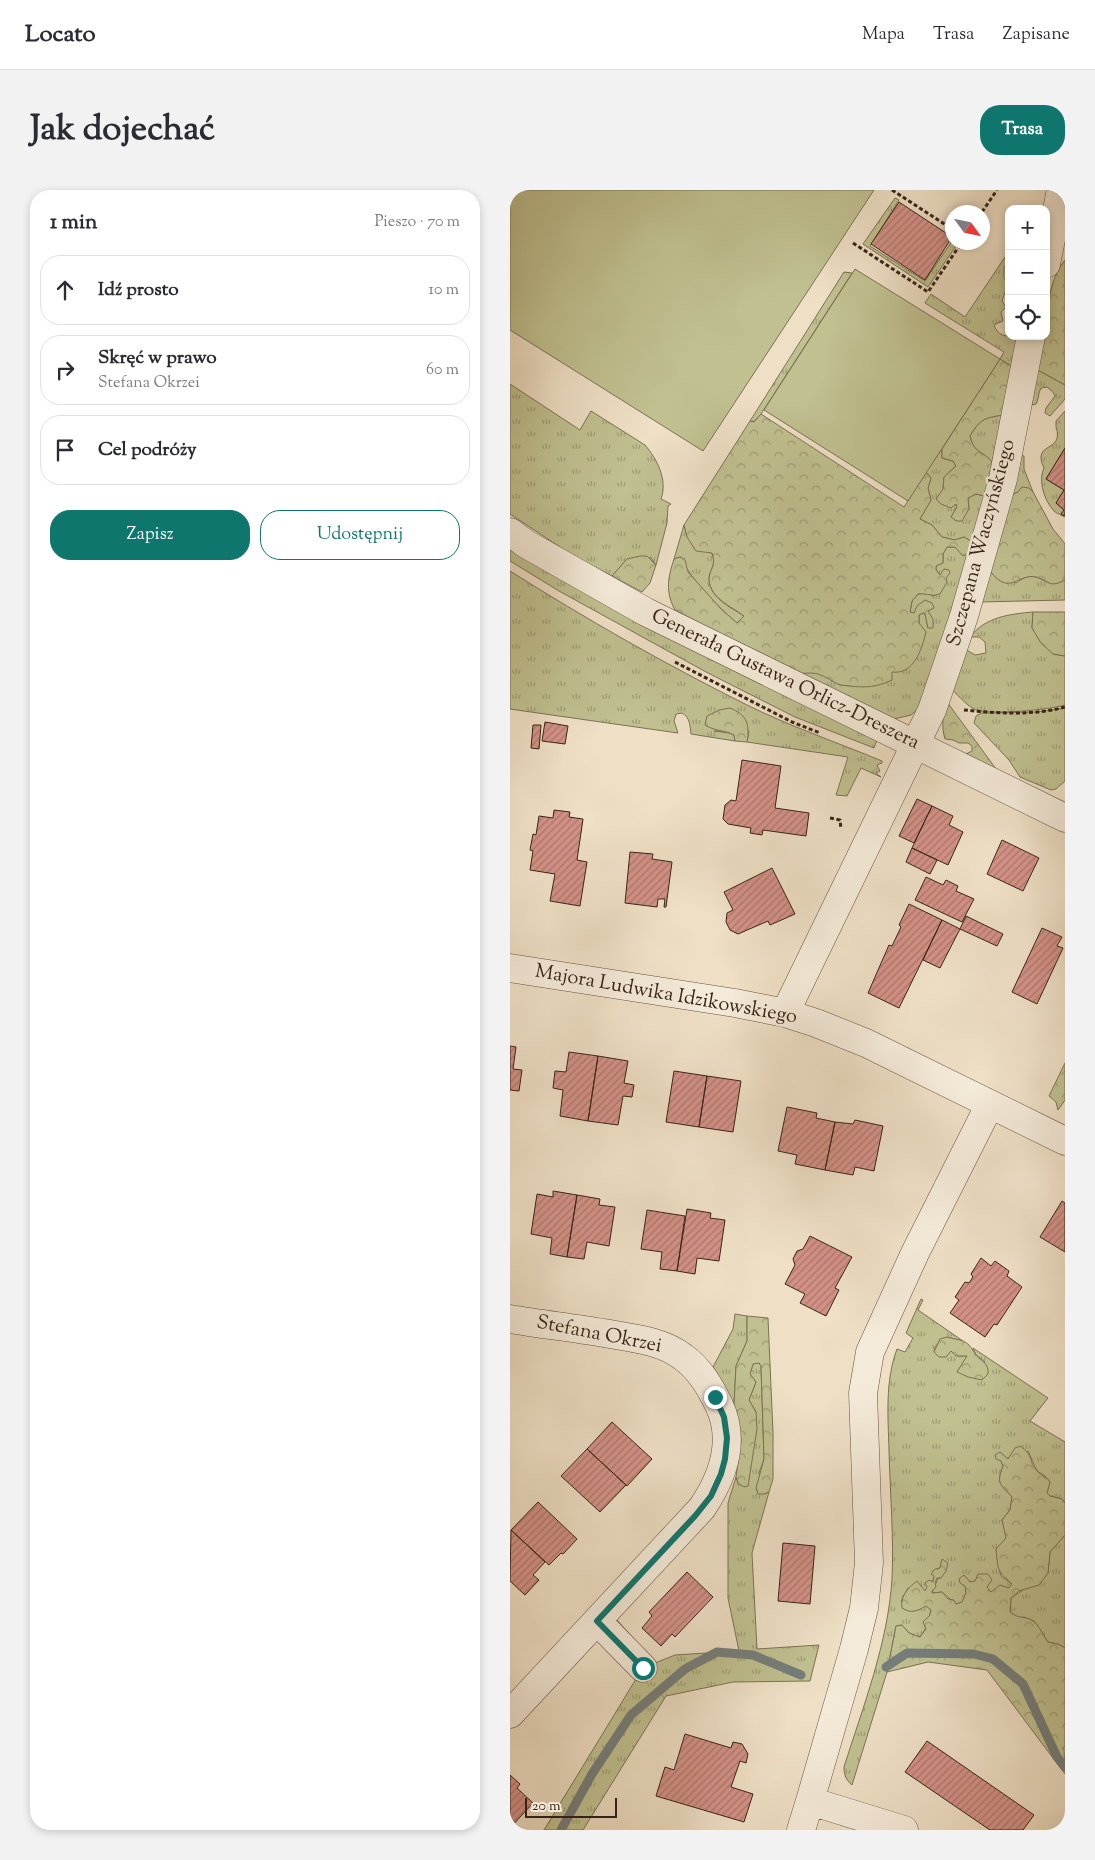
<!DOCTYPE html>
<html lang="pl">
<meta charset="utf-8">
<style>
:root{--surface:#fff;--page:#f2f2f3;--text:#2b2b33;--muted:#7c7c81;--line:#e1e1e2;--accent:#0f766e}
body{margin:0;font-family:"Sorts Mill Goudy",serif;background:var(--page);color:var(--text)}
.controls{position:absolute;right:15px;top:15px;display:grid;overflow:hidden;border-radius:10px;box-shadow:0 2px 8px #0003}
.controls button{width:45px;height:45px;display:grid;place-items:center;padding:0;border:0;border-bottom:1px solid var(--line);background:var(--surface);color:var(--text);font:25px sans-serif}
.compass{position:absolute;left:435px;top:15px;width:45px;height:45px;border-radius:50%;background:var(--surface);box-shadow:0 2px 8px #0003;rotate:123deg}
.scale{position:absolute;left:15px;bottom:12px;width:92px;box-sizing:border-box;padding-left:5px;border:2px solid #382417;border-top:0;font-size:14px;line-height:18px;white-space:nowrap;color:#382417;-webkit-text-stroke:4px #f4ead9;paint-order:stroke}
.stop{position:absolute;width:15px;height:15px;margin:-11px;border:4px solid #0f766e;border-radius:50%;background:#fff}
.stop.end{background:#0f766e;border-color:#fff;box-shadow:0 1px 5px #0008}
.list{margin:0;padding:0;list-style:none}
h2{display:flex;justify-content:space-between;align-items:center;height:65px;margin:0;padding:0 20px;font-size:21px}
h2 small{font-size:16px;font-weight:400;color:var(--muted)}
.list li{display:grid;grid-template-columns:32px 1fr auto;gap:15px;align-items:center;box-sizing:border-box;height:70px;margin:0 10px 10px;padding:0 10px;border:1px solid var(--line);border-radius:20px}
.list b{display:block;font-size:19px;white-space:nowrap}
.list p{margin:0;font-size:16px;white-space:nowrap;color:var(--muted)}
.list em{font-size:16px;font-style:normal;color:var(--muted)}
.actions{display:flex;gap:10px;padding:15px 20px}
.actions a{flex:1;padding:11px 0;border:1px solid var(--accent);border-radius:20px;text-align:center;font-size:18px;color:var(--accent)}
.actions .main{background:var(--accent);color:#fff}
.icon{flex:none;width:28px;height:28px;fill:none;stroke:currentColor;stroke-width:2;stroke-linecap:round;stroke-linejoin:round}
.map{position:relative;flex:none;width:555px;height:1640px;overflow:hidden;border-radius:20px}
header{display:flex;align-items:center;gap:30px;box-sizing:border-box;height:70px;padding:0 25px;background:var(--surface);border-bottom:1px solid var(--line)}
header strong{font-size:24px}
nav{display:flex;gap:28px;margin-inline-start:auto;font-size:18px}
.intro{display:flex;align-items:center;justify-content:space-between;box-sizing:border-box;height:120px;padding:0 30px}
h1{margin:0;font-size:35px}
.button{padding:12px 22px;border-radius:20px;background:var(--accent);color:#fff;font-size:18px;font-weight:700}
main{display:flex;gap:30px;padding:0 30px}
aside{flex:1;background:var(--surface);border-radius:20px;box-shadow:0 2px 8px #0003}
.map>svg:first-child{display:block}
.grass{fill:url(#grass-tufts);stroke:#7c7254}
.forest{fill:url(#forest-crowns);stroke:#7c7254}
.pitch{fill:#c0c090;stroke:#7c7254}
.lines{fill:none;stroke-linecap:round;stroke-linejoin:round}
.stream{stroke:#757e7b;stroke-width:9}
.building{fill:url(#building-hatch);stroke:#382417}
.minor-casing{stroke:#665342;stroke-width:29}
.path{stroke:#382417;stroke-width:3;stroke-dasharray:4 2.5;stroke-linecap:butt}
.minor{stroke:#f4ead9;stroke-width:28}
.route{stroke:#0f766e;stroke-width:6}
.labels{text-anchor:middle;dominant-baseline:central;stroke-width:5;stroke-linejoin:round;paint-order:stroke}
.street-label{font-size:20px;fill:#382417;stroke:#f4ead9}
</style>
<header>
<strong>Locato</strong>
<nav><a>Mapa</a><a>Trasa</a><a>Zapisane</a></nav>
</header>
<div class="intro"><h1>Jak dojechać</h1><a class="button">Trasa</a></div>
<main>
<aside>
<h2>1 min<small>Pieszo · 70 m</small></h2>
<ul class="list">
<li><svg class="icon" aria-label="ahead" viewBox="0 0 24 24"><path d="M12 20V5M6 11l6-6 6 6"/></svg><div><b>Idź prosto</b></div><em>10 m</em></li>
<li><svg class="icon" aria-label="right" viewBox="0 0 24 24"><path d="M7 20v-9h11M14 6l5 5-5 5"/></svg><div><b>Skręć w prawo</b><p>Stefana Okrzei</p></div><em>60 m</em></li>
<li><svg class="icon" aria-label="arrive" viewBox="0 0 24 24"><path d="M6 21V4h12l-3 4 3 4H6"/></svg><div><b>Cel podróży</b></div></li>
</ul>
<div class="actions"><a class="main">Zapisz</a><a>Udostępnij</a></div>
</aside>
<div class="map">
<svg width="555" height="1640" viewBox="0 0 555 1640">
<defs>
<pattern id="grass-tufts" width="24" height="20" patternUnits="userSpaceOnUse" patternTransform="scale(1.25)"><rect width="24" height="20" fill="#c0c090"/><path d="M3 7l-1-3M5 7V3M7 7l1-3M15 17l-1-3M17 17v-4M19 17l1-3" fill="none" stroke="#9d9c75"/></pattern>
<pattern id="forest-crowns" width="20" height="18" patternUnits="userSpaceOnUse" patternTransform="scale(1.25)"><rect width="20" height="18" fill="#c0c090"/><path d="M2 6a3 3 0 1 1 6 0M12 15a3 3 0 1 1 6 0" fill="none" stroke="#9d9c75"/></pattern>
<pattern id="building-hatch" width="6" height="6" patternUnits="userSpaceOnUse" patternTransform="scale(1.25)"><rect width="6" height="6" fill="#d39186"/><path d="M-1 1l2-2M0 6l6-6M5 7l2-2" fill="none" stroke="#ac766d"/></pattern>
</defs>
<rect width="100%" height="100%" fill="#eedfc5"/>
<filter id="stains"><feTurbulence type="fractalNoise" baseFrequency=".004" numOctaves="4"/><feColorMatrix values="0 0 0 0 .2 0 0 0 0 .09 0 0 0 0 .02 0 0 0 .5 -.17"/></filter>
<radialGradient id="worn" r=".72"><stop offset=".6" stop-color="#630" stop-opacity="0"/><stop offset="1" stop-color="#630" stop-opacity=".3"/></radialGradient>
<path class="grass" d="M 385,8 L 389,10 L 360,56 L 415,91 L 442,51 L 442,52 L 448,53 L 418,97 L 353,54 Z
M 497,64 L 498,70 L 494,78 L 494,88 L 499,93 L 499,96 L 496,99 L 492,111 L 496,117 L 491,122 L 493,131 L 484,135 C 489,148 497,146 509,146 L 503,177 L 490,169 L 494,162 L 415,113 L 421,104 L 455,127 Z
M 334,82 L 342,83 L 251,224 L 244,232 L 240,231 Z
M 526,179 L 555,195 L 555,209 L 540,226 L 535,223 L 536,218 L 545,206 L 543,202 L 537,197 L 531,198 C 528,203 529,209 526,214 L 519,216 Z
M 0,194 L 70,240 L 81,221 L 135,255 C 147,269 158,290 151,309 L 161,314 L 158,316 L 157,333 L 146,375 L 141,368 L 117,369 L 102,386 L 65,367 L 0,324 Z
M 555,221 L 555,258 L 536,289 L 554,300 L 546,313 L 554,320 L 551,324 L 554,326 L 555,324 L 555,327 C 552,325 547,324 544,321 C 534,310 528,291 534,278 C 521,251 555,263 546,237 L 546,231 Z
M 493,225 L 482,272 C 472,260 464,264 460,246 C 470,229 474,228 493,225 Z
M 432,259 L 432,268 L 443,271 L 446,276 L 434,287 L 433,299 L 447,317 L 441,327 L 459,319 L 458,308 L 466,304 L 475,306 L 464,353 L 454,347 L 445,350 L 432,347 L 422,335 L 410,329 L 421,310 L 418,298 L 421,288 L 416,282 Z
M 509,265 L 514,266 L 514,279 L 523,302 L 519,298 L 499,306 Z
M 174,335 L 177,347 L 194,361 L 202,363 C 207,377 199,378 199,390 C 200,408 220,417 234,426 L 228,434 C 206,415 183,392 170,367 L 164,369 Z
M 0,355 L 367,550 L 364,558 L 285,527 L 196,482 L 49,401 L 0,371 Z
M 437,357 L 445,357 L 461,366 L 408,519 L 401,525 L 384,529 L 287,484 L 300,482 L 313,484 L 330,495 L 341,496 L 382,482 L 409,433 L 409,425 L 413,423 L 415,424 L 418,438 L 418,421 L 404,423 L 400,422 L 402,411 L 408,404 L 416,403 L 424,406 L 430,385 L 426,380 L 426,376 L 433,373 L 433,364 Z
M 0,381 C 76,429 155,474 235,514 C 279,536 326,552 372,571 L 372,573 L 367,575 L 370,581 L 366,583 L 371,587 L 351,578 L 337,606 L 326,605 L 338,567 L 237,552 L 239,541 L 204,541 L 219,543 L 224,545 L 225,551 L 181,544 C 180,536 180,527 172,523 L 166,524 L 164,531 L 168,543 L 0,519 Z
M 480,381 L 506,393 C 509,391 513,388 517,387 C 532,383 535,400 555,390 L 555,410 L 470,412 Z
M 523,422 L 522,438 L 543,464 L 555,466 L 555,515 C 539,520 480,525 466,520 C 457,516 449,506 442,500 L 455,459 L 465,465 L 476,463 L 475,452 L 469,447 L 460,447 C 475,427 500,424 523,422 Z
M 555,518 L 555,591 L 546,599 L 541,600 L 510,587 L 499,570 L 464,533 L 466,526 L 471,523 L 526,522 Z
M 411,1109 L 413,1110 L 408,1120 L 453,1151 L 437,1147 L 425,1157 L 424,1162 L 429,1167 L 441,1160 C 446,1167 451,1167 458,1165 L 447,1182 L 475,1172 L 466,1165 L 463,1158 L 538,1208 L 520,1231 L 555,1252 L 555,1313 L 552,1309 L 540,1306 L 537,1303 L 540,1292 L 535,1286 L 527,1281 L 518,1261 L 491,1271 L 493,1276 C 486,1294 490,1293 502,1307 L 500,1320 L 492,1330 L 497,1348 L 486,1359 L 491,1386 L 502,1394 L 499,1399 L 481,1402 C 476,1396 467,1391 460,1392 L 454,1385 L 456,1403 L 452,1412 L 446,1414 L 432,1402 L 422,1403 L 428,1388 L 431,1388 L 432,1370 C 430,1383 421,1391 415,1402 L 398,1398 L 391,1411 L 416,1416 L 421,1419 C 419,1430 417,1438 410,1447 L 399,1443 L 392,1435 L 386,1436 L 377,1482 L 342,1595 C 336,1590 334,1585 334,1577 C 353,1517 378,1453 382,1389 C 384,1347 380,1303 379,1260 C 378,1226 375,1191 387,1159 L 395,1162 L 403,1148 L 396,1143 Z
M 225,1124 L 237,1126 L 237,1151 L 226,1176 L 224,1214 L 203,1177 L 223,1139 Z
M 246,1172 L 249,1173 L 251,1176 L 254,1269 L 249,1283 L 254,1304 L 259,1302 L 242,1363 L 247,1459 L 309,1455 L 300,1491 L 223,1492 L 156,1506 L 73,1640 L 34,1640 L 126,1489 L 91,1447 L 107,1430 L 145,1473 L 165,1465 L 229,1461 L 218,1408 L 218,1313 L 226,1287 L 228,1293 L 246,1222 L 239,1210 L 246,1192 L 240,1184 L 243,1174 Z
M 555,1345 L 555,1458 L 548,1454 L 538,1452 L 524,1431 L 514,1427 L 507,1428 L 500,1422 L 501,1408 L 538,1383 L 540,1362 Z"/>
<path class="forest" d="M 555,70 L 555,195 L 526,179 L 533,146 L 536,146 C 536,122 539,89 555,70 Z
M 490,169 L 503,177 L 493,225 C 474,228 470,229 460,246 C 464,264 472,260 482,272 L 475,306 L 466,304 L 458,308 L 459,319 L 452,331 L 446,331 L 441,327 L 447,317 L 446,314 L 441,318 L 431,314 L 426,309 L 433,299 L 434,287 L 446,276 L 443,271 L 432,268 L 432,259 Z
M 251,224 L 394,317 L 416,282 L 421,288 L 418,298 L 421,310 L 410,329 L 422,335 L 432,347 L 445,350 L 454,347 L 464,353 L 461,366 L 452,365 L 445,357 L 437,357 L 433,364 L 433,373 L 426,376 L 426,380 L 430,385 L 434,379 L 439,380 L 440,383 L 436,388 L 437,392 L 430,404 C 422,407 416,403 408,404 L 402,411 L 400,422 L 404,423 L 407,416 L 415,410 L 422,413 L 424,418 L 418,421 L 423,429 L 423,438 L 418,438 L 415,424 L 413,423 L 409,425 L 409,433 L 416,442 C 412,459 404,485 382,482 L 382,490 C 367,497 356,498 340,496 C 336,495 332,496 328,494 C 310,485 310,481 287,484 L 165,420 C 155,402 158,387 164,369 L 170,367 L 175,370 L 178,382 L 211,419 L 227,433 L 234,426 C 221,416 201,409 199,390 C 199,378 207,378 202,363 L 186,361 L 177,347 L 174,335 L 240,231 L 244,232 Z
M 512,297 L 519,298 L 523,302 L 543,339 L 555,354 L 555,390 C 538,399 539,390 526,387 C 507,383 500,407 480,381 L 499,306 L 508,302 Z
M 130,366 L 137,366 L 146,375 L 140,393 L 132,402 L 102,386 L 117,369 Z
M 523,422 L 555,422 L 555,466 L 543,464 L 531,453 L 522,438 Z
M 437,512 L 489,583 L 456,564 L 462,561 L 462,556 L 458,553 L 449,553 L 443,550 L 435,549 C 431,536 433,525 437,512 Z
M 220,518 C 237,525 240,534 237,552 L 225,551 L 224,545 C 215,540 204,541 195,535 L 197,526 L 209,520 Z
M 555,873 L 555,910 L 548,920 L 546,912 L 539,906 Z
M 237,1126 L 258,1128 L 263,1243 L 263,1289 L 259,1302 L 254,1304 L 248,1304 L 246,1298 L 254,1269 L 251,1176 L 249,1173 L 243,1174 L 240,1184 L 246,1192 L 239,1210 L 246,1222 L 247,1239 L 238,1296 L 234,1297 L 228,1293 L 226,1287 L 231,1251 L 228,1229 L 224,1215 L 226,1176 L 237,1151 Z
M 437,1147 C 443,1149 448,1149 453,1151 C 460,1154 462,1159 466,1165 C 472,1172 479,1173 478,1184 L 472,1190 L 458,1187 L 447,1182 L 457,1166 L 446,1166 L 441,1161 L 436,1167 L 429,1167 L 424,1162 L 430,1149 Z
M 510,1256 C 524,1265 518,1271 527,1281 C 531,1285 536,1286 540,1292 L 537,1303 L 540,1306 L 552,1309 L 555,1313 L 555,1345 L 540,1362 L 538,1383 L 529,1395 L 509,1401 L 501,1408 L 500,1422 C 510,1430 514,1425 523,1431 C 529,1435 533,1445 538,1452 L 548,1454 L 555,1458 L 555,1555 L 554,1557 L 555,1584 L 477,1480 L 418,1472 L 377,1482 L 386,1436 L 392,1435 L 399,1443 L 410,1447 L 416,1439 L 413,1432 L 420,1425 L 421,1420 L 416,1416 C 407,1421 401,1424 392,1418 C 390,1406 398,1398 407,1391 L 415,1401 L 417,1397 L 415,1393 L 419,1390 L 423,1392 L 424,1386 L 421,1384 L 425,1379 L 430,1378 L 432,1369 L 438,1373 L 436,1381 L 431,1388 L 427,1388 L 425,1393 L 426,1397 L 422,1401 L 422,1403 L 432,1402 L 438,1409 L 444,1410 L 446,1414 L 452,1412 L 456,1403 L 455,1396 L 450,1393 L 449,1389 L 454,1385 L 460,1392 L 465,1391 L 468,1384 L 478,1384 L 482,1390 L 477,1397 L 481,1402 L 490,1395 L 499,1398 L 502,1394 C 487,1381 488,1380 486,1359 L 496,1348 L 492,1330 L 500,1320 L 502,1307 C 490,1293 486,1295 493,1276 L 491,1271 L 486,1269 L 485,1265 L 490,1262 L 498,1269 L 505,1258 Z"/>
<path class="pitch" d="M 0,0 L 364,0 L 193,261 L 0,140 Z
M 345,79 L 490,169 L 398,311 L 254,220 Z"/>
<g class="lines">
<path class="stream" d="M 376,1477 L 397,1463 L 464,1464 L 483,1469 L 513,1494 L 547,1567 L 555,1577
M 51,1640 L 82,1584 L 121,1525 L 175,1479 L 207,1462 L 243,1465 L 291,1485"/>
</g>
<path class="building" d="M 389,12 L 442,47 L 415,90 L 361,54 Z
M 555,258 L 555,324 L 554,326 L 551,324 L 554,320 L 546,313 L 554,300 L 536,289 Z
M 35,532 L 58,536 L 55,554 L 32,551 Z
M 23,535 L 31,535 L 29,559 L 21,558 Z
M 232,570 L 271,576 L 265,618 L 299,623 L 296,646 L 253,640 L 252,645 L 240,643 L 241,638 L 218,634 L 213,629 L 215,615 L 221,610 L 226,611 Z
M 407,609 L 422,616 L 404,653 L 389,646 Z
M 422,616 L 443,626 L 439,635 L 453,642 L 438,675 L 402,658 Z
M 44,620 L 60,622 L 59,627 L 73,629 L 67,670 L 77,672 L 70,716 L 40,711 L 45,684 L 20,680 L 23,661 L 20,660 L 23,644 L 26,645 L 29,626 L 43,628 Z
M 492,650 L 529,668 L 513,701 L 477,684 Z
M 402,658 L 427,670 L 420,684 L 396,672 Z
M 120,662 L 143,664 L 142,669 L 162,672 L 156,717 L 154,717 L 155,709 L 148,709 L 147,717 L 115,713 Z
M 262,678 L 285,724 L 260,735 L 258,731 L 228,744 L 220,740 L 216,732 L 217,723 L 223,720 L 214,702 Z
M 416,687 L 433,695 L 436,690 L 448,696 L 446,701 L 464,709 L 452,732 L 405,710 Z
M 399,714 L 432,730 L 389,818 L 358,803 L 379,755 L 382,756 L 391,737 L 389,735 Z
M 456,726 L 493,744 L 487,756 L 450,739 Z
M 432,730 L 450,739 L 430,778 L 413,770 Z
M 532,738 L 552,747 L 547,756 L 553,758 L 527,814 L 502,802 Z
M 0,856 L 6,857 L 3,879 L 12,880 L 9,901 L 0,900 Z
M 59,862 L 88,866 L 78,931 L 50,926 L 53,900 L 43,898 L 45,881 L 56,882 Z
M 88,866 L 118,871 L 114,893 L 124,895 L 122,907 L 113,906 L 108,935 L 78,931 Z
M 164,881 L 197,886 L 189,937 L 156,932 Z
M 197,886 L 231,891 L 223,942 L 189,937 Z
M 277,917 L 307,923 L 306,928 L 325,932 L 315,980 L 285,974 L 287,965 L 268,961 Z
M 345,930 L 373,936 L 364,981 L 345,977 L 343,985 L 315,980 L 325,932 L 343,934 Z
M 43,1001 L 67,1005 L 57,1067 L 40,1064 L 42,1048 L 21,1044 L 27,1004 L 43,1007 Z
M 67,1005 L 90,1009 L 89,1015 L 105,1017 L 99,1056 L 77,1052 L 74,1069 L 57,1067 Z
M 552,1011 L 555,1013 L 555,1062 L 530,1047 Z
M 177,1019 L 201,1023 L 200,1028 L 215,1030 L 209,1071 L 187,1068 L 185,1084 L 167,1081 Z
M 137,1020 L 175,1026 L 167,1081 L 150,1079 L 152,1062 L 131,1059 Z
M 300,1046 L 342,1067 L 325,1098 L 329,1100 L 316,1126 L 290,1113 L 295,1104 L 275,1094 L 285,1075 L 283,1069 L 287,1061 L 293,1059 Z
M 471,1068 L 481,1076 L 485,1071 L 499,1081 L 497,1086 L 512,1097 L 487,1135 L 484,1134 L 475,1147 L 440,1123 L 449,1110 L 445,1107 L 455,1092 L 459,1093 L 463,1087 L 461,1084 Z
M 102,1232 L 142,1269 L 117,1296 L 77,1259 Z
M 77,1259 L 116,1295 L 90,1322 L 51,1286 Z
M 28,1312 L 67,1349 L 53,1364 L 51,1363 L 39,1375 L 1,1340 Z
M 1,1340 L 35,1372 L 23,1385 L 29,1390 L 15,1405 L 0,1391 Z
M 273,1353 L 305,1356 L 300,1414 L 268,1411 Z
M 177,1382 L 203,1407 L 165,1447 L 162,1444 L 151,1456 L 132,1438 L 142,1426 L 139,1422 Z
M 175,1544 L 221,1558 L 223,1552 L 232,1554 L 238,1564 L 236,1573 L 230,1571 L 221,1597 L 243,1604 L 234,1632 L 146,1606 L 155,1577 L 164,1580 Z
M 417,1551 L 524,1625 L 513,1640 L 480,1640 L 395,1582 Z
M 0,1585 L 10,1594 L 7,1598 L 23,1613 L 0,1638 Z"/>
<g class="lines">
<defs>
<path id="minor" d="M 536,74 L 551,0
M 0,342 L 16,354 L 136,422 L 555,628
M 0,778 L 225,813 L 275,823 L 306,833 L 356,853 L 555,951
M 275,823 L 422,520 L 454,426 L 493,289 L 521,146
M 0,1129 C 31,1134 63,1138 94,1143 C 121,1148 151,1150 173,1167 C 190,1179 200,1197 209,1215 C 226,1251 213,1287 192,1318 L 0,1524
M 87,1431 L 133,1478
M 300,1611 L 344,1459 L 354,1418 L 359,1373 L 353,1203 L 360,1162 L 405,1063 L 480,914
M 291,1640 L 300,1611 L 394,1640"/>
</defs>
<use href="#minor" class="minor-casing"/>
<path class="path" d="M 382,0 L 442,39
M 472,22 L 487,0
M 343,53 L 418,102 L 452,52
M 165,472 L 282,532 L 310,543
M 454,520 C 486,523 523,526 555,517
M 320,628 L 330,630 L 331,639"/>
<use href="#minor" class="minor"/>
</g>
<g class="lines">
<path class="route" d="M 133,1478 L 87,1431 L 185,1326 L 201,1306 L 211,1284 L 215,1269 L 217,1248 L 214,1227 L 205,1207"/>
</g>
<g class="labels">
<g class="street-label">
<text transform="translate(472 353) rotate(-75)">Szczepana Waczyńskiego</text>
<text transform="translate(275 490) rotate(26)">Generała Gustawa Orlicz-Dreszera</text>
<text transform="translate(156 805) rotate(10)">Majora Ludwika Idzikowskiego</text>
<text transform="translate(89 1145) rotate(11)">Stefana Okrzei</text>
</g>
</g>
<rect width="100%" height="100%" filter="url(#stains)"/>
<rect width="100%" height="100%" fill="url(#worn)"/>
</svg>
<div class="controls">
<button>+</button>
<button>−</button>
<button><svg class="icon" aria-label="locate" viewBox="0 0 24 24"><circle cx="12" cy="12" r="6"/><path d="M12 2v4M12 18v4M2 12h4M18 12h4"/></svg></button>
</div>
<svg class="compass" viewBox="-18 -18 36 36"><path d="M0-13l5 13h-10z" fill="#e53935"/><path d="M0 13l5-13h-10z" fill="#7c7c81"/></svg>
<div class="scale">20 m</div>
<div class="stop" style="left:133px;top:1478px"></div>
<div class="stop end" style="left:205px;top:1207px"></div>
</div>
</main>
